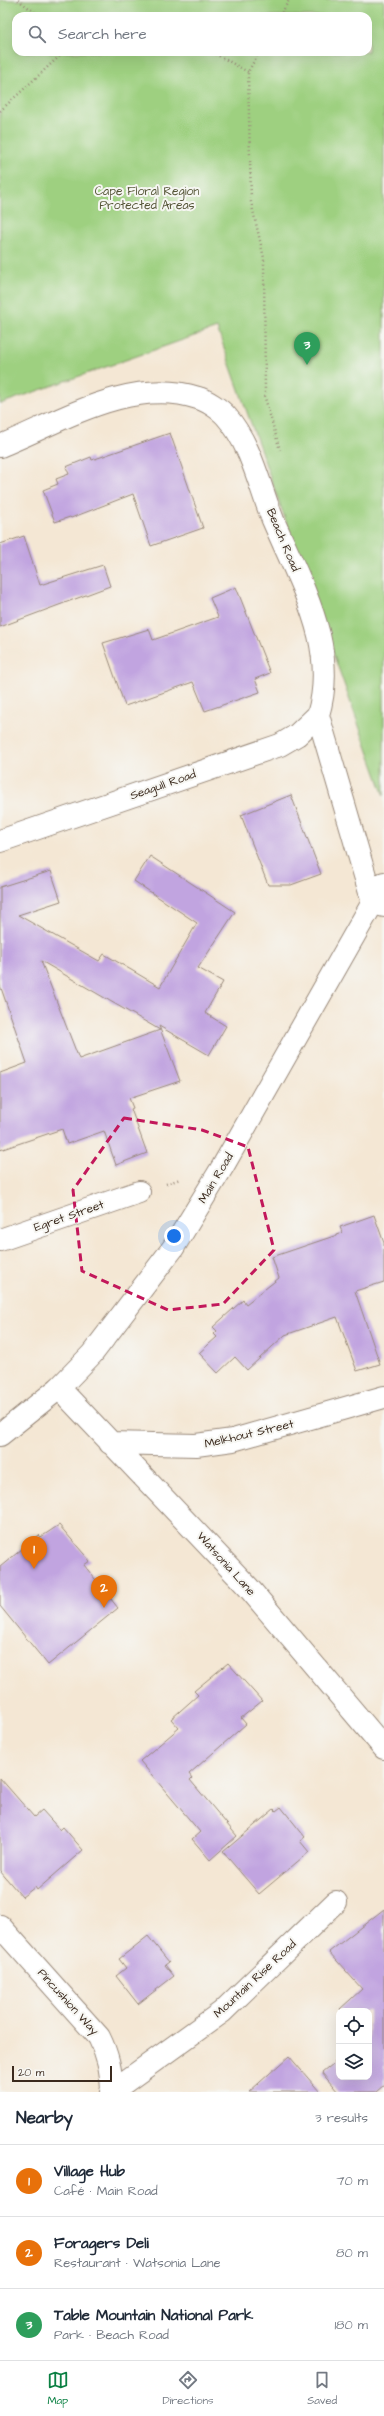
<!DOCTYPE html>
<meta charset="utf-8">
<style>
:root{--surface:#fff;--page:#f6f6f7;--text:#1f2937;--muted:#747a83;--line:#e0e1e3;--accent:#0b8043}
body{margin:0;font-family:"Architects Daughter",sans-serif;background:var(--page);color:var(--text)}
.controls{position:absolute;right:12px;bottom:12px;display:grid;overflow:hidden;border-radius:8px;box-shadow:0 4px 16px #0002}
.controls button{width:36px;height:36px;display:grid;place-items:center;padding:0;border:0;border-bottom:1px solid var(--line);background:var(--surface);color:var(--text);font:20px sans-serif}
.scale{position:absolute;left:12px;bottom:10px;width:100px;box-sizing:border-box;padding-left:4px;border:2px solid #3b2a1e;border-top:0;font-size:11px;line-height:14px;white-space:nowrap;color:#3b2a1e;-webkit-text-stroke:3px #f6f6f2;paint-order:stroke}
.you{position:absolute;left:174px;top:1236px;width:14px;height:14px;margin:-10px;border:3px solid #fff;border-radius:50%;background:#1a73e8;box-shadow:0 0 0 6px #1a73e833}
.badge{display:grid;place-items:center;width:26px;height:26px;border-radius:50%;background:var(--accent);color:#fff;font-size:13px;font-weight:700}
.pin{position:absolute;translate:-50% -33px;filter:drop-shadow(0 1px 2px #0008)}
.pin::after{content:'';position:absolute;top:21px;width:14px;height:12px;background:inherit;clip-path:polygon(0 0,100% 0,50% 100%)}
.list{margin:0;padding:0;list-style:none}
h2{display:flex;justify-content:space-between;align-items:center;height:52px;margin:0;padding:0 16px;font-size:17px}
h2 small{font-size:13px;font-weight:400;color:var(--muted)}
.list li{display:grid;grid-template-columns:26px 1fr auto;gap:12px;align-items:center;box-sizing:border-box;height:72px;padding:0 16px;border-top:1px solid var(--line)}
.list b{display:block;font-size:15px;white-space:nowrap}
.list p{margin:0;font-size:13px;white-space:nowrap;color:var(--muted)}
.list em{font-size:13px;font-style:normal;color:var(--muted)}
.icon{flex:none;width:22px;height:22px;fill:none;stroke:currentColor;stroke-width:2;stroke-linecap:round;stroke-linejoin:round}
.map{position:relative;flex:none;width:384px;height:2092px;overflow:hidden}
.search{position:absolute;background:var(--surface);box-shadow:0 4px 16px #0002;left:12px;right:12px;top:12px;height:44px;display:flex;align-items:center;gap:10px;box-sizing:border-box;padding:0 14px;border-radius:12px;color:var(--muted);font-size:15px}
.sheet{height:268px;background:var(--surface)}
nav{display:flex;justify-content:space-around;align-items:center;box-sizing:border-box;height:56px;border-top:1px solid var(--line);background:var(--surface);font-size:11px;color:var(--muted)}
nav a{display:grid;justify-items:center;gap:2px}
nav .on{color:var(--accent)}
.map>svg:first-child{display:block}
.green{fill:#9ed080;stroke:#6c7d4f;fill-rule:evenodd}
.building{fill:#c1a4e0;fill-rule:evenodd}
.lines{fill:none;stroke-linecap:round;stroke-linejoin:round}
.street-casing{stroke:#988879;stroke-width:24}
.secondary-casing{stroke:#988879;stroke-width:24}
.path{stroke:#988879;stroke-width:2.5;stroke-dasharray:1 3;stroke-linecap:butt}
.street{stroke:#fff;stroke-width:22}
.secondary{stroke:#fff;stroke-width:22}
.marked{fill:none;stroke:#c2185b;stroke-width:3;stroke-dasharray:8 5;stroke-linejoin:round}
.labels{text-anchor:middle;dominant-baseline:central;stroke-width:4;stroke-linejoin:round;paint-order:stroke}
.park-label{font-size:12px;fill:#545436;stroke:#f6f6f2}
.street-label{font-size:12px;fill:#3b2a1e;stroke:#f6f6f2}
</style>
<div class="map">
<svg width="384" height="2092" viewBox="0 0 384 2092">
<rect width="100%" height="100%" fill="#f6f6f2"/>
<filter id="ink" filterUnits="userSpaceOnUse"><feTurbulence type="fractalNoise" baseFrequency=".025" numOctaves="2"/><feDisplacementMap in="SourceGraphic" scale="8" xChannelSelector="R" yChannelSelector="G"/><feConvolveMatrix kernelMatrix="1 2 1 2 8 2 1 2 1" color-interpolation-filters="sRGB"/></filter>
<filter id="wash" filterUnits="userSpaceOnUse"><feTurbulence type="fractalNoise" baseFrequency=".012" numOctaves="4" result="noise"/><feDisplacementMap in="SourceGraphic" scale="16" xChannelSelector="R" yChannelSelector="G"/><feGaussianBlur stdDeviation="0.9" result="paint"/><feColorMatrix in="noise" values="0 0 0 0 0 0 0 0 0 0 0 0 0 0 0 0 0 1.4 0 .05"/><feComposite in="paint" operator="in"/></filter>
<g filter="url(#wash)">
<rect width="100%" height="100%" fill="#f4e7d4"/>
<path class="green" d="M 0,0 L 384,0 L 384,796 L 217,328 L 0,404 ZM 16,16 L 368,16 L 368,52 L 16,52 Z"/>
<g id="blocks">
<path class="building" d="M 170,433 L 203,528 L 151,546 L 133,494 L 71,518 L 70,517 L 55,522 L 43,490 L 58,484 L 56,479 L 69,474 L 66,467 L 91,457 L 92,460 Z
M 24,536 L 40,585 L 103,565 L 110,586 L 0,627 L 0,544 Z
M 236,587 L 270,673 L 255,679 L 260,692 L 205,711 L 193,682 L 125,706 L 103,643 L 149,629 L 153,640 L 218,617 L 210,598 Z
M 291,795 L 321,874 L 291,885 L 268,885 L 241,815 Z
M 150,856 L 235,912 L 198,968 L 223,982 L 205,1013 L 226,1026 L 209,1055 L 159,1026 L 180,1081 L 129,1098 L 133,1108 L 131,1109 L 147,1153 L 116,1165 L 104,1131 L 67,1144 L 62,1129 L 0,1150 L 0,1073 L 27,1063 L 0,985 L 0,887 L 51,871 L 61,901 L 18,915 L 99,961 L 104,954 L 160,987 L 197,923 L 134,881 ZM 41,961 L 160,1030 L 79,1059 Z
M 374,1215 L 384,1243 L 384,1282 L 355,1291 L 380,1364 L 357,1371 L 337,1317 L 285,1335 L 247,1370 L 235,1357 L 218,1373 L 199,1353 L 217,1337 L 214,1334 L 217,1331 L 213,1327 L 243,1300 L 246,1304 L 279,1278 L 272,1257 L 340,1234 L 342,1232 L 340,1227 Z
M 59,1525 L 90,1561 L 84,1565 L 118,1608 L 48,1665 L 0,1606 L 0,1567 L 39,1535 L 41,1537 Z
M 228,1663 L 262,1701 L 241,1718 L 246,1724 L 189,1774 L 192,1778 L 190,1780 L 237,1836 L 210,1860 L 192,1839 L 200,1832 L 140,1761 L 179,1728 L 171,1719 L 198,1695 L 194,1691 Z
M 0,1778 L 34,1817 L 42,1810 L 60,1830 L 63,1827 L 83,1850 L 37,1890 L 35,1887 L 22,1897 L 0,1871 Z
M 281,1807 L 305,1837 L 300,1841 L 309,1852 L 259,1894 L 223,1852 L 274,1809 L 276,1811 Z
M 384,1909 L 384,2085 L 376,2092 L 338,2092 L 322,2073 L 339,2059 L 339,2077 L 369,2077 L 369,2011 L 342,2011 L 340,2009 L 362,1989 L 329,1952 Z
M 148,1936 L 169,1962 L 165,1965 L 174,1976 L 138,2004 L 116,1976 L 126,1968 L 119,1959 Z
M 289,2056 L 320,2092 L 249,2092 Z"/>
</g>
</g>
<g filter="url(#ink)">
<use href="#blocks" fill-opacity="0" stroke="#988879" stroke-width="1"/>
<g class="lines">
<defs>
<path id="street" d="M 0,446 C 60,422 131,376 198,398 C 206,400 220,409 226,416 C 251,444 259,485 273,520 C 289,557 309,595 319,635 C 325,661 326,689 318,715 L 373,903 L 384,906
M 0,841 L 280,745 L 297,735 L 318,715
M 0,1240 L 139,1192
M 59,1388 L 248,1587 L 384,1748
M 110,1443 L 196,1445 L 233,1440 L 384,1397
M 0,1926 L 99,2037 C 108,2055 111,2070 112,2090
M 111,2092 L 222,2012 L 336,1902"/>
<path id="secondary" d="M 0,1435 L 59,1388 L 92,1354 L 173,1248 L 223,1166 L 384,883"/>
</defs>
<use href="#street" class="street-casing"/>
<use href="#secondary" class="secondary-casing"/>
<path class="path" d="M 18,0 L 40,16
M 280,16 L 289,0
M 212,52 L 248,72
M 259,52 L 248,72 L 251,202 L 264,258 L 265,398 L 280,450
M 0,111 L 64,52
M 166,1184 L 180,1179"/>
<use href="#street" class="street"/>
<use href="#secondary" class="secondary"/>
</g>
</g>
<path class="marked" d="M 124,1118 L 202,1130 L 248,1147 L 274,1250 L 223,1304 L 168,1310 L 82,1271 L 73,1190 Z"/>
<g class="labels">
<g class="park-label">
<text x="147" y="191">Cape Floral Region<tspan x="147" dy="14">Protected Areas</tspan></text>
</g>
<g class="street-label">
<text transform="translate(283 540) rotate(67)">Beach Road</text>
<text transform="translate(163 785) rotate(-19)">Seagull Road</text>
<text transform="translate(216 1178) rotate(-59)">Main Road</text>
<text transform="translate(69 1216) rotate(-19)">Egret Street</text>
<text transform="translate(249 1434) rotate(-13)">Melkhout Street</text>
<text transform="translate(226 1564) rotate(48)">Watsonia Lane</text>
<text transform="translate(255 1979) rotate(-43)">Mountain Rise Road</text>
<text transform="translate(68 2002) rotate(48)">Pincushion Way</text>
</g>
</g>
</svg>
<div class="controls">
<button><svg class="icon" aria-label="locate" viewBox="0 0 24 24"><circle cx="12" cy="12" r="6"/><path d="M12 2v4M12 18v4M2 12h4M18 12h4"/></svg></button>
<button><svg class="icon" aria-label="layers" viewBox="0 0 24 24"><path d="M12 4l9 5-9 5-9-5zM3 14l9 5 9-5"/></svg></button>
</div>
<div class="scale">20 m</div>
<div class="you"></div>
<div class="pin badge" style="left:34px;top:1569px;background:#e8710a">1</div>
<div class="pin badge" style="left:104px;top:1608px;background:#e8710a">2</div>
<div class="pin badge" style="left:307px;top:365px;background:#2e9e5b">3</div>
<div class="search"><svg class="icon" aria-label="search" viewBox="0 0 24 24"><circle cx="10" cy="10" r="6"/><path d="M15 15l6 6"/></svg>Search here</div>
</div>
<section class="sheet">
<h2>Nearby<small>3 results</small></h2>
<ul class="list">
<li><span class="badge" style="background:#e8710a">1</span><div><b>Village Hub</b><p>Café · Main Road</p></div><em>70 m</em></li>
<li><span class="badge" style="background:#e8710a">2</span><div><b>Foragers Deli</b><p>Restaurant · Watsonia Lane</p></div><em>80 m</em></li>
<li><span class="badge" style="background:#2e9e5b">3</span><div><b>Table Mountain National Park</b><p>Park · Beach Road</p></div><em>180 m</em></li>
</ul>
</section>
<nav>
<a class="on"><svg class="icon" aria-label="map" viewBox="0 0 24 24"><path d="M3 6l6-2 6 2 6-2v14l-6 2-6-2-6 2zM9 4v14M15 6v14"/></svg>Map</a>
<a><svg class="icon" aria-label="directions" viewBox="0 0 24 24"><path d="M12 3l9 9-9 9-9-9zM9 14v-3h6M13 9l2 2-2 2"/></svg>Directions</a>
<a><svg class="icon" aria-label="saved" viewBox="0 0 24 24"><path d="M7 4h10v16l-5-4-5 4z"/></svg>Saved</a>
</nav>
